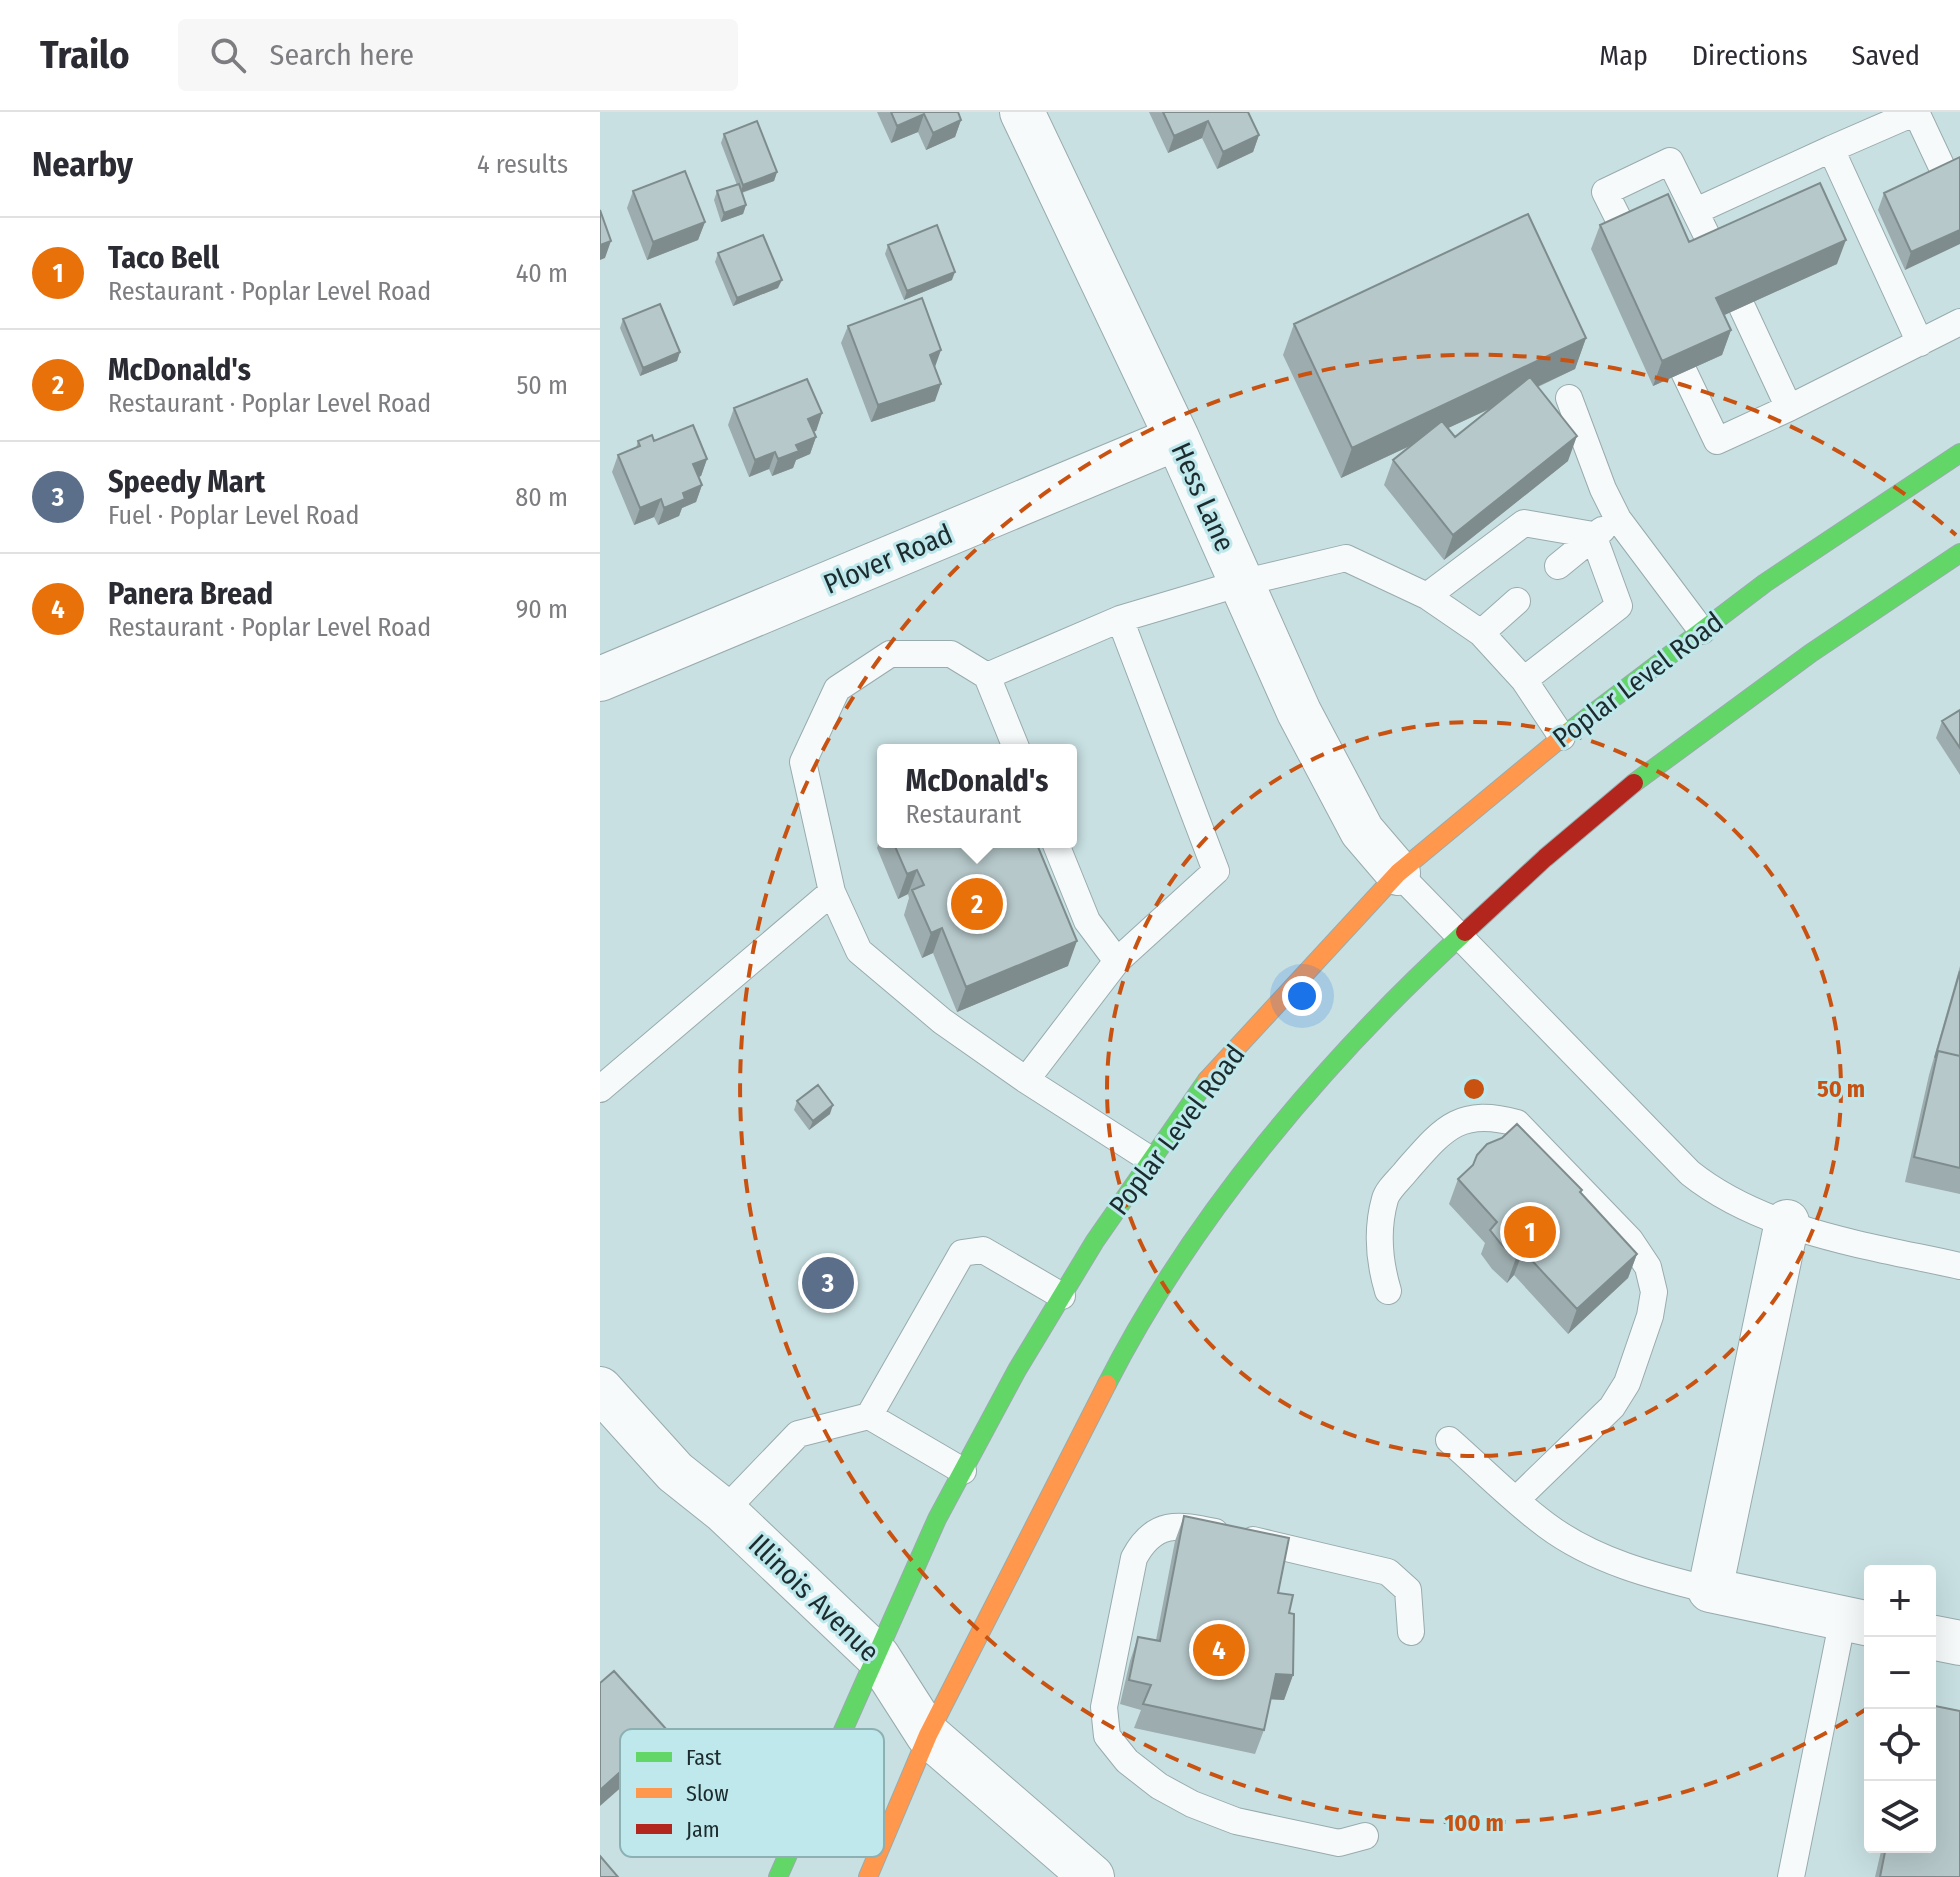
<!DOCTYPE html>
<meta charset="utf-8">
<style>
:root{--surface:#fff;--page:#f7f7f7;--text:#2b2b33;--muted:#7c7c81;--line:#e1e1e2;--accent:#d93025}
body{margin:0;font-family:"Fira Sans Condensed",sans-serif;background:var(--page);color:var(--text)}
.controls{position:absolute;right:24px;bottom:24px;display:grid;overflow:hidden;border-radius:8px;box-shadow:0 8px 32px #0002}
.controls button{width:72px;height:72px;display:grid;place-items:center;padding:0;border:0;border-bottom:2px solid var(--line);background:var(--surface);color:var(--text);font:40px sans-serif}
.you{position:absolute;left:702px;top:884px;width:28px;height:28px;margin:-20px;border:6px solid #fff;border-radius:50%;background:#1a73e8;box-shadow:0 0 0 12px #1a73e833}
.badge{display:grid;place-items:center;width:52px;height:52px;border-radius:50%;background:var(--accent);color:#fff;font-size:26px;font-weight:700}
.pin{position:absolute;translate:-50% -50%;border:4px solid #fff;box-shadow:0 2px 8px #0006}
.popup{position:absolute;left:277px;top:632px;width:200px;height:104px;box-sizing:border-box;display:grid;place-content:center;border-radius:8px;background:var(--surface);filter:drop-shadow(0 2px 6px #0005);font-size:26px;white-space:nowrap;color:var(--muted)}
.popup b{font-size:30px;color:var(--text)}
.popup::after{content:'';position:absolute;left:50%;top:100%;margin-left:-16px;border:16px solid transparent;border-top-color:var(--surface)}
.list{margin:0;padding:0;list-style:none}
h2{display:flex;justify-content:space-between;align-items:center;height:104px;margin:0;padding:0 32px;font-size:34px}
h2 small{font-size:26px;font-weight:400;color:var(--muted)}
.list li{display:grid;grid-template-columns:52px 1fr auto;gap:24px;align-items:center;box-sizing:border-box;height:112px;padding:0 32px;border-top:2px solid var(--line)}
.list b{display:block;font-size:30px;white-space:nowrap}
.list p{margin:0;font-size:26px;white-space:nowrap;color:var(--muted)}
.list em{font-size:26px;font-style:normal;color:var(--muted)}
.icon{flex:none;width:44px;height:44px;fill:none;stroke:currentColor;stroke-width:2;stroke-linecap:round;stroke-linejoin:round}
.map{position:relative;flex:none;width:1360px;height:1765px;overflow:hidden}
header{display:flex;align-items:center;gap:48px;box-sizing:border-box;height:112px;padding:0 40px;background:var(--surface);border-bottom:2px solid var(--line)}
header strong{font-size:38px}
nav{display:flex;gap:44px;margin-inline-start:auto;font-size:28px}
.search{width:560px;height:72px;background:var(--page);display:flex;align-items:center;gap:20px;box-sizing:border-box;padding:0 28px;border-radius:8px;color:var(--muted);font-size:30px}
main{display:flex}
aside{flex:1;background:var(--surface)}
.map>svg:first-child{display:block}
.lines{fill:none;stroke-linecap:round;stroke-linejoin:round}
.lane-casing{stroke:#99abad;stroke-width:28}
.street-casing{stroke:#99abad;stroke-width:46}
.fast-casing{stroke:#99abad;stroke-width:20}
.slow-casing{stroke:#99abad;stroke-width:20}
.jam-casing{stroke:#99abad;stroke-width:20}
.lane{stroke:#f7fafb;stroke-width:26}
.street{stroke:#f7fafb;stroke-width:44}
.fast{stroke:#63d668;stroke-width:18}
.slow{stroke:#ff974d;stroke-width:18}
.jam{stroke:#b3261e;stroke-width:18}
.wall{fill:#9dacae;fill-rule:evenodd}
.shaded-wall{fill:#7f8c8d}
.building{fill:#b6c8ca;stroke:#7f8c8d;stroke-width:2}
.ring{fill:none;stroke:#c95211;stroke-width:4;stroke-dasharray:14 10}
.labels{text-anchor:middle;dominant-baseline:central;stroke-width:6;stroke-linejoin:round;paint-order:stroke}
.street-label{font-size:28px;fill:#1c2c2e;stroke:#bee8ec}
.key{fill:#bee8ec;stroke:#8db0b3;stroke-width:2}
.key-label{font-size:22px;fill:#1c2c2e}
.centre{fill:#c95211;stroke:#bee8ec;stroke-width:4}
.ring-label{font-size:24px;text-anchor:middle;font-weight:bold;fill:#c95211;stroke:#bee8ec;stroke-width:6;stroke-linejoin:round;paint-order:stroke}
</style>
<header>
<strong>Trailo</strong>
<div class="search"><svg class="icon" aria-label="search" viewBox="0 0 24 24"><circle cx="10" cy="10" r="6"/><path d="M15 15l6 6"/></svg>Search here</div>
<nav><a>Map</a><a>Directions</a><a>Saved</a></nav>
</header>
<main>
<aside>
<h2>Nearby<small>4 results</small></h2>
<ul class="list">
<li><span class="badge" style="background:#e8710a">1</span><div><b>Taco Bell</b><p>Restaurant · Poplar Level Road</p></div><em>40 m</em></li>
<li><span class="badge" style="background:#e8710a">2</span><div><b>McDonald's</b><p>Restaurant · Poplar Level Road</p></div><em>50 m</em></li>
<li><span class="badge" style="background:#5c6f8a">3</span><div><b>Speedy Mart</b><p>Fuel · Poplar Level Road</p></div><em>80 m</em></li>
<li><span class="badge" style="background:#e8710a">4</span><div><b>Panera Bread</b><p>Restaurant · Poplar Level Road</p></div><em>90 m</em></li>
</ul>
</aside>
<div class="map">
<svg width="1360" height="1765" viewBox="0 0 1360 1765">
<rect width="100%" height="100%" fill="#c8e0e2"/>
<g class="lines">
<defs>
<path id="lane" d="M 1231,37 L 1316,0 L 1347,66
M 1096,99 L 1231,37 L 1320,231
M 1026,122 L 1005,80 L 1070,49 L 1115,140
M 1142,195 L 1189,296
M 1084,260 L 1117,329 L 1189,296 L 1360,210
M 969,286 L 1003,377 L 1018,407 L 1102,519
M 958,454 L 1002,418
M 827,484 L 924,411 L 993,423 L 1019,494 L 924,568
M 881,521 L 917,489
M 387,564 L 520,507 L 641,471 L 746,446 L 827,484 L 881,521 L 924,568 L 962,625
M 417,638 L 387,564 L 351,542 L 290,542 L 237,577 L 203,650 L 232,780 L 259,839 L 342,909 L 426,968 L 551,1048
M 455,730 L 487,809 L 517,849
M 798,761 L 1090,1061 C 1164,1120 1270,1134 1360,1154
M 426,968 L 517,849 L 616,759 L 520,507
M 0,977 L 232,780
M 788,1179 C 779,1149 776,1119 785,1087 C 788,1077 800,1067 807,1058 C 843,1017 859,995 917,1011 L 1030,1128 L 1048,1155 L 1054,1180 L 1050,1204 L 1027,1271 L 1012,1295 L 917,1387
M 849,1328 C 881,1356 912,1388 946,1413 C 994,1449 1053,1464 1110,1478
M 363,1359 L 269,1304 L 362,1141 L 383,1138 L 462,1184
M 124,1399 L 198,1322 L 269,1304
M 615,1420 C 578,1412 554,1408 534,1446 L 504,1595 L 507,1624 L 527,1649 L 559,1674 L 592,1692 L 636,1709 L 739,1731 L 765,1724
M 653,1428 L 788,1460 L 808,1478 L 811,1520
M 1191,1765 L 1243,1506"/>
<path id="street" d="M 422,0 L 577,326 L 699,600 L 762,719 L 798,761
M 0,567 L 577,326
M 1187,1110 L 1110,1478 L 1270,1512
M 0,1277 L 75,1360 L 124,1399 L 278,1545 L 328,1623 L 492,1765
M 1330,1525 L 1360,1531"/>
<path id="fast" d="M 967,621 L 1165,471 L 1360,341
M 1034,671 L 1211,541 L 1360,441
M 507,1272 C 592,1105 727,946 865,820
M 178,1765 L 337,1407 L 417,1258 L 495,1129 L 607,968"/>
<path id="slow" d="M 607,968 L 798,761 L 967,621
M 268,1765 L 328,1623 L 507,1272"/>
<path id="jam" d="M 865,820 L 945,746 L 1034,671"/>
</defs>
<use href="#lane" class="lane-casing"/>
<use href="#street" class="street-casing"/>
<use href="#fast" class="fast-casing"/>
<use href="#slow" class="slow-casing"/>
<use href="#jam" class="jam-casing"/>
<use href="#lane" class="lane"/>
<use href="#street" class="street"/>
<use href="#fast" class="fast"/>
<use href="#slow" class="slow"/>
<use href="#jam" class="jam"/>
</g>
<path class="wall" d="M 277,0 L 358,0 L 361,8 L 355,25 L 326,38 L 318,20 L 291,31 Z
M 549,0 L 648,0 L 659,23 L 653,40 L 617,57 L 602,26 L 568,41 Z
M 124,22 L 177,60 L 174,69 L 142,81 L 146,93 L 143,102 L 121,110 L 114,88 L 117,79 L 137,73 L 121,31 Z
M 1360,45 L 1305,158 L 1278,98 L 1284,81 Z
M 33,79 L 105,110 L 98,128 L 47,148 L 27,96 Z
M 1000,113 L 1089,130 L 1237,152 L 1124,203 L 1131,218 L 1122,243 L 1053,274 L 991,137 Z
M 288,133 L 352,168 L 304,188 L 285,142 Z
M 118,141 L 178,176 L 133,194 L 115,150 Z
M 23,207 L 80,240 L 77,249 L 40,264 L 20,216 Z
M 694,212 L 986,226 L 975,257 L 938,275 L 968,349 L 844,448 L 784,373 L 793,348 L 810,334 L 741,366 L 683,243 ZM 892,296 L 855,325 L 848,316 Z
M 248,214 L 335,256 L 335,289 L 271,310 L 241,231 Z
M 134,296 L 222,301 L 216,319 L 214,319 L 216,325 L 210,342 L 196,348 L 193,356 L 172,364 L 169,357 L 149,365 L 128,313 Z
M 38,329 L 54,329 L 107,347 L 101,364 L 99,365 L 102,373 L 96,390 L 82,396 L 79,404 L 58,413 L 54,405 L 34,413 L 12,360 L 18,343 L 36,336 Z
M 1360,598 L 1360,663 L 1336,626 L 1342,609 Z
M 283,719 L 283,730 L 436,730 L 468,854 L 357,900 L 333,841 L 322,846 L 304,803 L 309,786 L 308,782 L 298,787 L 277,736 Z
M 1360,854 L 1360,1082 L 1305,1070 L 1329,963 Z
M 197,989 L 230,1002 L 209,1018 L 194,998 Z
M 858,1067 L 982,1078 L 981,1081 L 1037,1142 L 1028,1166 L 968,1222 L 914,1163 L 907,1171 L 892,1157 L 881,1142 L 885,1131 L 849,1092 Z
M 584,1404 L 678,1481 L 689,1501 L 693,1563 L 684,1588 L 670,1587 L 664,1618 L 655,1642 L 534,1616 L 541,1598 L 520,1592 L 530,1549 L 538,1525 L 556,1528 L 575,1429 Z
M 1282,1735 L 1330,1735 L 1360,1765 L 1275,1765 Z"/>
<path class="shaded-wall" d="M 324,2 L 318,20 L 291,31 L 297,14 Z
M 361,8 L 355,25 L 326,38 L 333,21 Z
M 608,9 L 602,26 L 568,41 L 574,24 Z
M 659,23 L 653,40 L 617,57 L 623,40 Z
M 177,60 L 174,69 L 140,81 L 143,73 Z
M 146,93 L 143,102 L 121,110 L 124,101 Z
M 105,110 L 98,128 L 47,148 L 53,130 Z
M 1360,118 L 1360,132 L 1305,158 L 1311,140 Z
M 1246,128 L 1237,152 L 1107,211 L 1116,186 Z
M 11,129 L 5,146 L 0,148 L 0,133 Z
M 355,160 L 352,168 L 304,188 L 307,179 Z
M 182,168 L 178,176 L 133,194 L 137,186 Z
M 1131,218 L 1122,243 L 1053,274 L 1062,249 Z
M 986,226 L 975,257 L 741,366 L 752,336 Z
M 341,238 L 335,255 L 330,243 Z
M 80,240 L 77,249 L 40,264 L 43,256 Z
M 341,272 L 335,289 L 271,310 L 278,293 Z
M 222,301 L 216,319 L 202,324 L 208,307 Z
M 977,324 L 968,349 L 844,448 L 853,423 Z
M 216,325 L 210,342 L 196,348 L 193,356 L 172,364 L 178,347 L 196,333 Z
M 175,340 L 169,357 L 149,365 L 155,348 Z
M 107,347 L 101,364 L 87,369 L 93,352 Z
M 102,373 L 96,390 L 82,396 L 79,404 L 58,413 L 64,396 L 83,381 Z
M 61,387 L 54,405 L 34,413 L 40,396 Z
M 317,758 L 308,782 L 298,787 L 307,762 Z
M 342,816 L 333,841 L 322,846 L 331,821 Z
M 477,829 L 468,854 L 357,900 L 366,875 Z
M 233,993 L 230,1002 L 209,1018 L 213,1009 Z
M 923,1139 L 914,1163 L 907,1171 L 916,1146 Z
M 1037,1142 L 1028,1166 L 968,1222 L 977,1197 Z
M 676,1562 L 693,1563 L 684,1588 L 667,1587 Z
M 67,1618 L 58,1643 L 0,1694 L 0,1678 Z"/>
<path class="building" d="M 291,0 L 358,0 L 361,8 L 333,21 L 324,2 L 297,14 Z
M 563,0 L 648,0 L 659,23 L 623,40 L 608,9 L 574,24 Z
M 157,9 L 177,60 L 143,73 L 124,22 Z
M 1360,45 L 1360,118 L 1311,140 L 1284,81 Z
M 85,59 L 105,110 L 53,130 L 33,79 Z
M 1220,71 L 1246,128 L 1116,186 L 1131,218 L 1062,249 L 1000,113 L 1068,82 L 1089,130 Z
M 139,72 L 146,93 L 124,101 L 117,79 Z
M 0,98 L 11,129 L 0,133 Z
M 928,102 L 986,226 L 752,336 L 694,212 Z
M 337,113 L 355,160 L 307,179 L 288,133 Z
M 163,123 L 182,168 L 137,186 L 118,141 Z
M 322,186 L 341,238 L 330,243 L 341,272 L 278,293 L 248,214 Z
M 60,192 L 80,240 L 43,256 L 23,207 Z
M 930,265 L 977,324 L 853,423 L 793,348 L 842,309 L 855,325 Z
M 207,267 L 222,301 L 208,307 L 216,325 L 196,333 L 199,339 L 178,347 L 175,340 L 155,348 L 134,296 Z
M 93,313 L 107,347 L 93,352 L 102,373 L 83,381 L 85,387 L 64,396 L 61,387 L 40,396 L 18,343 L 40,334 L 38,329 L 52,323 L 54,329 Z
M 1360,598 L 1360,636 L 1342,609 Z
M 293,730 L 436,730 L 477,829 L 366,875 L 342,816 L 331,821 L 312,778 L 324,773 L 317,758 L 307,762 Z
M 1360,859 L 1360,944 L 1338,939 L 1335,946 Z
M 1338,939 L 1360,944 L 1360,1056 L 1314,1045 Z
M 218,973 L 233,993 L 213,1009 L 197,989 Z
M 917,1012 L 982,1078 L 980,1080 L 1037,1142 L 977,1197 L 923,1139 L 916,1146 L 901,1132 L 890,1118 L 897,1110 L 858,1067 L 873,1053 L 877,1043 L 887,1032 L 902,1026 Z
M 584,1404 L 689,1426 L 678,1481 L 693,1483 L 689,1501 L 694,1502 L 693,1563 L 676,1562 L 664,1618 L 543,1592 L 551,1573 L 529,1568 L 538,1525 L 560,1529 Z
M 14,1559 L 67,1618 L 0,1678 L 0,1571 Z
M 1330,1593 L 1360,1599 L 1360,1765 L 1280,1765 L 1286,1735 L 1330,1735 Z
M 0,1744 L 18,1765 L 0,1765 Z"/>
<g class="ring">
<circle cx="874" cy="977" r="367"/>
<path d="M1268 1596A734 734 0 1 1 1356 423"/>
</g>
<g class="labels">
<g class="street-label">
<text transform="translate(603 385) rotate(66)">Hess Lane</text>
<text transform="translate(288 447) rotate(-23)">Plover Road</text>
<text transform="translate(1038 568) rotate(-37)">Poplar Level Road</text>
<text transform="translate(577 1018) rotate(-53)">Poplar Level Road</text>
<text transform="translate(214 1486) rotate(44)">Illinois Avenue</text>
</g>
</g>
<rect x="20" y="1617" width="264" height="128" rx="12" class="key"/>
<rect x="36" y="1640" width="36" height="10" fill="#63d668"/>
<rect x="36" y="1676" width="36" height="10" fill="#ff974d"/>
<rect x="36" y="1712" width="36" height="10" fill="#b3261e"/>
<g class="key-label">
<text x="86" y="1653">Fast</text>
<text x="86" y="1689">Slow</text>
<text x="86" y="1725">Jam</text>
</g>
<circle cx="874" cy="977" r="12" class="centre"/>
<g class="ring-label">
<text x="1241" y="985">50 m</text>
<text x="874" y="1719">100 m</text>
</g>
</svg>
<div class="controls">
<button>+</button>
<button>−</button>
<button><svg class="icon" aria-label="locate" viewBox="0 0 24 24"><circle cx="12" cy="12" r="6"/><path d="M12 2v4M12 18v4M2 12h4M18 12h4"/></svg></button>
<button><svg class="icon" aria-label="layers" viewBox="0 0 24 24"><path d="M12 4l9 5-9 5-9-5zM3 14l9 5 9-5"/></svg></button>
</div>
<div class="you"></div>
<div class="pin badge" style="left:930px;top:1120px;background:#e8710a">1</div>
<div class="pin badge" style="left:377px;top:792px;background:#e8710a">2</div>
<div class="popup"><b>McDonald's</b>Restaurant</div>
<div class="pin badge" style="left:228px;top:1171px;background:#5c6f8a">3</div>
<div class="pin badge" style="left:619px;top:1538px;background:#e8710a">4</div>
</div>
</main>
